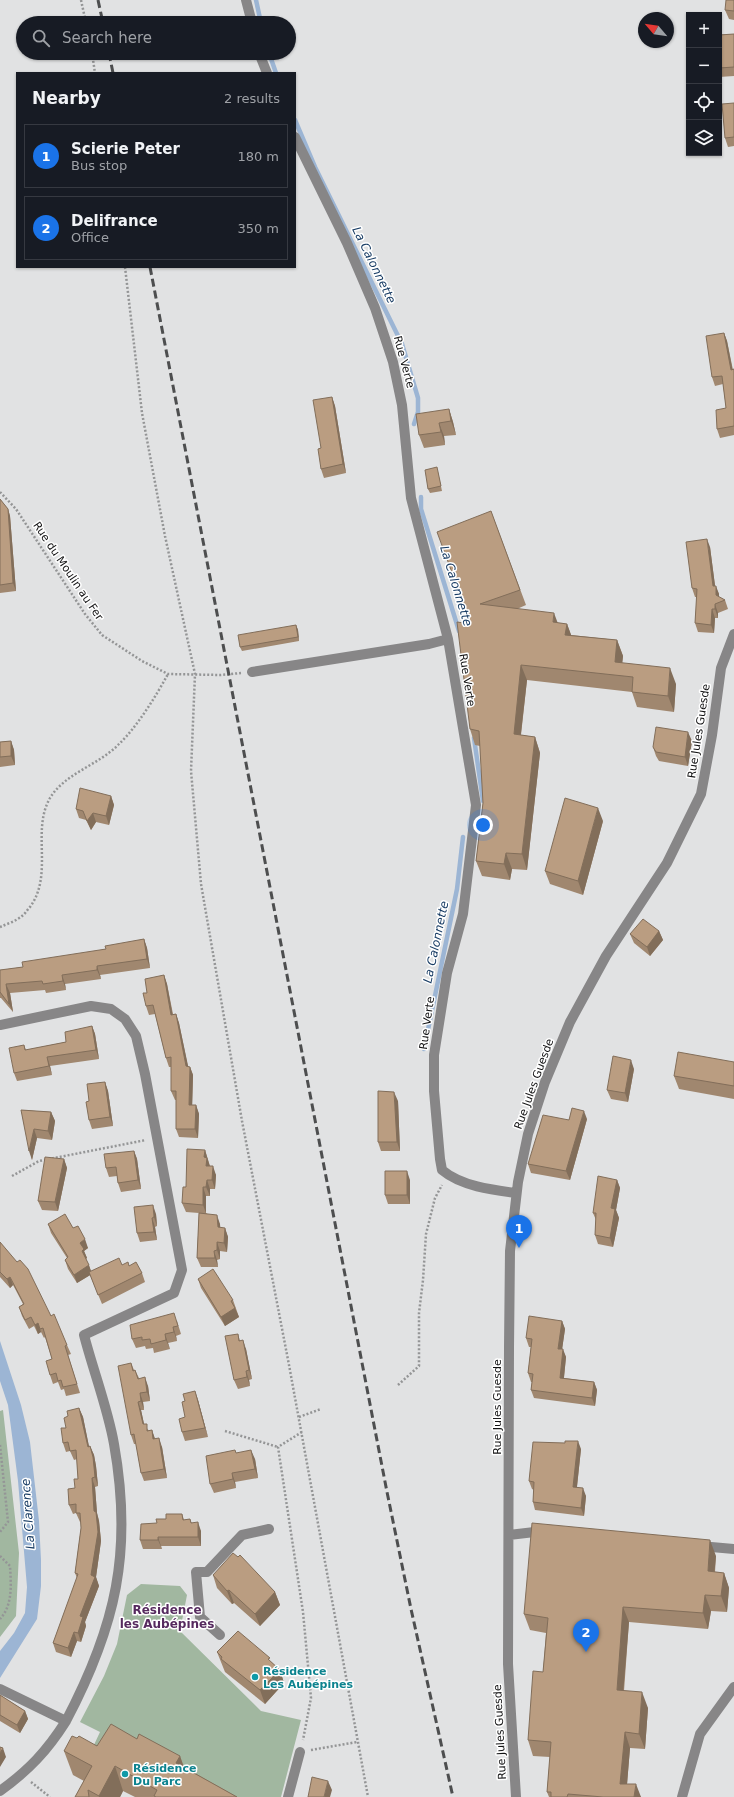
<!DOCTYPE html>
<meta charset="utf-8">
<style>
:root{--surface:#171b24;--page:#242831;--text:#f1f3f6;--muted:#9ea1a6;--line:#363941;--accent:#1a73e8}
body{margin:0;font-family:"DejaVu Sans",sans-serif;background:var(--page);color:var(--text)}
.controls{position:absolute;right:12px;top:12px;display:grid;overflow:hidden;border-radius:0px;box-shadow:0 1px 3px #0004}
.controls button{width:36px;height:36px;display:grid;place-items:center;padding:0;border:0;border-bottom:1px solid var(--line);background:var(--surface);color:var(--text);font:20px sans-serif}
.compass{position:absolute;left:638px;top:12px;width:36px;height:36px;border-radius:50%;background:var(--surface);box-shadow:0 1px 3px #0004;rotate:299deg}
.you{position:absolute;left:483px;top:825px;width:14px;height:14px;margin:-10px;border:3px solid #fff;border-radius:50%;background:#1a73e8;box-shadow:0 0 0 6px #1a73e833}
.badge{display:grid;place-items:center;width:26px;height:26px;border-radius:50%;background:var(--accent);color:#fff;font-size:13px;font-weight:700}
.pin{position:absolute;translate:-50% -33px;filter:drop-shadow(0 1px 2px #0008)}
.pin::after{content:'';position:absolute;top:21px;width:14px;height:12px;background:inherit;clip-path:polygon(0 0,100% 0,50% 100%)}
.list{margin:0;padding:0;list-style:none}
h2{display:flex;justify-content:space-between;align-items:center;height:52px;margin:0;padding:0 16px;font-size:17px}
h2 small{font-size:13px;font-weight:400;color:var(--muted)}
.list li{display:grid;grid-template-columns:26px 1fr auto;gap:12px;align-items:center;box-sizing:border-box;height:64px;margin:0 8px 8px;padding:0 8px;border:1px solid var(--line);border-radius:0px}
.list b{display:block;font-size:15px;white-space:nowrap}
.list p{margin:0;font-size:13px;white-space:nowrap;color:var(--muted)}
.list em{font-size:13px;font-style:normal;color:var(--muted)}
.icon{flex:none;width:22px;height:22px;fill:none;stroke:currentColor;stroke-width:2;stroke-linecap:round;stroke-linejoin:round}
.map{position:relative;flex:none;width:734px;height:1797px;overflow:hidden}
.search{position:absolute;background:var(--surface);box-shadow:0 1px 3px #0004;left:16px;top:16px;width:280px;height:44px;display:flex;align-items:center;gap:10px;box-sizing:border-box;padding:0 14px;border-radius:22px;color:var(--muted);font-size:15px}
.panel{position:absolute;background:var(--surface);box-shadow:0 1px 3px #0004;left:16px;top:72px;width:280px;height:196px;border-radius:0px}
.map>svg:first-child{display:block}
.green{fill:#a1b7a0}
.water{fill:#9cb5d4}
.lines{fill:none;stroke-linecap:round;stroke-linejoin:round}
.stream{stroke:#9cb5d4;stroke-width:4.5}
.path{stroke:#949596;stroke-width:2.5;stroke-dasharray:2 2;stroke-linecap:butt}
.minor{stroke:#878687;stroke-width:10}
.rail{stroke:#4d4e4f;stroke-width:3;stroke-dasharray:8 4;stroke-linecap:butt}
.wall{fill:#a0876f}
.shaded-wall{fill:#826e5a}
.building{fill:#ba9d81;stroke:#826e5a}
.culture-dot{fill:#0f9aa8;stroke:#fff;stroke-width:1.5}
.labels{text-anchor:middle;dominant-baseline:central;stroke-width:3;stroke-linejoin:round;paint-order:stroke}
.street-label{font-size:11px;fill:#121213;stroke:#fff}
.culture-label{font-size:11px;font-weight:bold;fill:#0d838f;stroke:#fff;text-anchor:start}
.water-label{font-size:12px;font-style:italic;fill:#183c64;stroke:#fff}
.neighbourhood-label{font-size:12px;font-weight:bold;fill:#562a5f;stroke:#fff}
</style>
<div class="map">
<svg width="734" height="1797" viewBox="0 0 734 1797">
<rect width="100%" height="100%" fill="#e1e2e3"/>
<path class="green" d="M 3,1410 L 19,1553 L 16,1616 L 0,1637 L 0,1411 Z
M 141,1584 L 180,1586 L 187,1595 L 180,1631 L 261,1711 L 301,1720 L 281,1797 L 209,1797 L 93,1747 L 100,1732 L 80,1722 L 104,1676 L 117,1644 L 127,1595 Z"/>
<path class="water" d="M 0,1341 L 21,1405 L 30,1442 L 39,1521 L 41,1560 L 41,1586 L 37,1619 L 0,1678 L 0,1651 L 14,1633 L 25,1613 L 27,1587 L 18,1481 L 8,1405 L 0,1381 Z"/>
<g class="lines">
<path class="stream" d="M 256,0 L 261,23
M 269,53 L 276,73
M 295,120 L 315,167 L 402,344 L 418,398 L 418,412 L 414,424
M 421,497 L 421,509 L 459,631
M 474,738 L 483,801
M 424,1049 L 457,889 L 463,837"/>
<path class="path" d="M 81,0 L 86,23
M 92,53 L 95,73
M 125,267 L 142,413 L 165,536 L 195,674 L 191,771 L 201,884 L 242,1121 L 289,1365 L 368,1797
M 0,492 L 16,509 L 85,614 L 102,635 L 142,661 L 168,674 L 221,675 L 241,673
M 0,927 C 7,924 16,921 22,916 C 25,914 27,910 30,907 C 54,874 31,831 50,798 C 65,773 99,765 119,744 C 137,727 156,696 168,674
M 12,1176 L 39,1161 L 146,1140
M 398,1385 L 419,1366 L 419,1313 L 423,1280 L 426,1234 L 435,1198 L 442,1185
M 299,1417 L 321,1409
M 225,1431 L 278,1447
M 302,1432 L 278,1447 L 303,1612 L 311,1698 L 303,1740
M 0,1445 L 8,1522 L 0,1532
M 0,1556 L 10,1566 C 11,1584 13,1605 0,1619
M 311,1750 L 357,1742
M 31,1782 L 50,1797"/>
<path class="minor" d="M 246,0 L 252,23
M 259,53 L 267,73
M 295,137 L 347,243 L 375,308 L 393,362 L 402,405 L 411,498 L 448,639 L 476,805 L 463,914 L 447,973 L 434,1055 L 434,1091 L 440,1159 L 442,1170 C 461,1186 492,1190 516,1193
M 252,672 L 429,644 L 448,639
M 0,1025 L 91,1006 L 111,1009 L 125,1019 L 136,1036 L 145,1074 L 182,1270 L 174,1293 L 84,1335 C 93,1370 108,1409 114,1444 C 133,1551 116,1626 66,1721
M 509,1535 L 543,1531
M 700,1546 L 734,1549
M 220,1635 L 200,1617 L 196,1572 L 207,1572 L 242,1535 L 269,1529
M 0,1689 L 66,1721 C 47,1751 29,1770 0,1791
M 288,1797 L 300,1752
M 516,1797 L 508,1664 L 509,1348 L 510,1251 L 518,1182 L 528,1134 L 545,1082 L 570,1022 L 606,956 L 667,863 L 701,794 L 712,735 L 721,668 L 734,634
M 682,1797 L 700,1734 L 734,1687"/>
<path class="rail" d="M 98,0 L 103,23
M 109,53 L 113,73
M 150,267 L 387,1492 L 411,1609 L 453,1797"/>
</g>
<path class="wall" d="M 734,0 L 734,20 L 729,19 L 725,10 Z
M 734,34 L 734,76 L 719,77 L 719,35 Z
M 734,103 L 734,146 L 728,147 L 725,138 Z
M 724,333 L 727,341 L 733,370 L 734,369 L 734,435 L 720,438 L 717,429 L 726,408 L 723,384 L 715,386 L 712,377 Z
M 332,397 L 335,406 L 346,473 L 324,478 L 321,469 L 321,448 Z
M 449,409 L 453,422 L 456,435 L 444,436 L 445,445 L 424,448 L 419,435 Z
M 438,472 L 442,491 L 430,493 L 428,489 Z
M 0,499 L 8,509 L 10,516 L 16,591 L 0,593 Z
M 491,511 L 526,605 L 517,609 L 558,623 L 567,624 L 571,635 L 617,640 L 623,656 L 622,663 L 676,684 L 674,712 L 637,707 L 632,692 L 527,680 L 521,735 L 535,737 L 540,753 L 527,870 L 512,869 L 510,880 L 482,876 L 476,861 L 483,803 L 480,746 L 475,745 L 470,729 L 471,624 Z
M 710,547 L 715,586 L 719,594 L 719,597 L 725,600 L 728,609 L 718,613 L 718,618 L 715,618 L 714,633 L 698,632 L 695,623 L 697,597 L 695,597 L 692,588 Z
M 296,625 L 298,630 L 299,641 L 242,651 L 240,647 Z
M 11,741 L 14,750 L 15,765 L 0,767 L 0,742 Z
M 692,741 L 688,766 L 659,761 L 656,756 L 653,747 Z
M 111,796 L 114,805 L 109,825 L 96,822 L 91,830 L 86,820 L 79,818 L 76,809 Z
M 603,821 L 583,895 L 550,884 L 545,871 Z
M 659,931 L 663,940 L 650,956 L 634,943 L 630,934 Z
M 144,939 L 147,948 L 150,968 L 100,975 L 101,979 L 65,984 L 66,990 L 46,993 L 45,990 L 10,993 L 13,1012 L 1,998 L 0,998 L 0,970 L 23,967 L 106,949 Z
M 164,975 L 167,984 L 173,1014 L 176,1014 L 179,1023 L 188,1067 L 190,1067 L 193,1075 L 192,1105 L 196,1105 L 199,1114 L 198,1138 L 179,1137 L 176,1129 L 176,1100 L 175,1100 L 171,1091 L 171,1067 L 169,1067 L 166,1058 L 155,1014 L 149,1015 L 146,1006 L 147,993 Z
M 92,1026 L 95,1034 L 99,1059 L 50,1066 L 52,1075 L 17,1081 L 14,1073 L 24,1045 L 26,1050 L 66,1042 Z
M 734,1062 L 734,1099 L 679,1089 L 674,1076 Z
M 634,1069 L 628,1102 L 611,1099 L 607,1090 Z
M 105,1082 L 108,1091 L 113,1126 L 92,1129 L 89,1120 L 89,1101 Z
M 398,1101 L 400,1151 L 381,1151 L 378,1142 Z
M 21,1110 L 51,1112 L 55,1121 L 52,1140 L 37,1138 L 32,1160 Z
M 587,1119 L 570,1180 L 531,1173 L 528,1164 L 569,1120 Z
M 205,1150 L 210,1166 L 216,1175 L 215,1189 L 210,1189 L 210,1196 L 206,1196 L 206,1213 L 220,1224 L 220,1228 L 225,1228 L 228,1237 L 227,1252 L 220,1251 L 220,1259 L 217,1260 L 218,1267 L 201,1267 L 197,1258 L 199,1213 L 186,1212 L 182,1203 L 186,1187 Z
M 134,1151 L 137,1159 L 141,1189 L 121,1192 L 118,1183 L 117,1176 L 109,1177 L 106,1168 Z
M 64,1159 L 67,1168 L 58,1211 L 42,1210 L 38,1201 Z
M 410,1180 L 410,1204 L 388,1204 L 385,1195 Z
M 617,1180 L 620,1188 L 616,1210 L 619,1218 L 613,1247 L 598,1244 L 595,1235 L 596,1220 L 593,1213 Z
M 156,1214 L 157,1226 L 155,1227 L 157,1240 L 140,1242 L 137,1233 Z
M 48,1224 L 73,1228 L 88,1248 L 84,1251 L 87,1258 L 86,1259 L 91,1271 L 122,1265 L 129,1266 L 142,1273 L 145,1282 L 102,1304 L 90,1275 L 77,1283 L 68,1269 L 65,1260 L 67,1258 L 51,1233 Z
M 0,1242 L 51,1316 L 67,1345 L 71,1354 L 68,1355 L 80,1393 L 66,1396 L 64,1389 L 61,1390 L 58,1382 L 53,1384 L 50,1375 L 52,1359 L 45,1337 L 44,1338 L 41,1332 L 38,1334 L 34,1326 L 29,1329 L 22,1316 L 19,1307 L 23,1304 L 13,1285 L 10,1288 L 0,1277 Z
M 198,1279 L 233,1300 L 239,1317 L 225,1326 L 201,1288 Z
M 177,1321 L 181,1334 L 176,1336 L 177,1341 L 168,1343 L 170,1349 L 154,1353 L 153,1348 L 146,1349 L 145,1346 L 136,1348 L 132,1339 Z
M 562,1321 L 565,1329 L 562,1349 L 566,1357 L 564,1378 L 594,1382 L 597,1390 L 595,1406 L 534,1398 L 531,1390 L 532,1382 L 531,1382 L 528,1373 L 531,1347 L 529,1347 L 526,1338 Z
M 238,1334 L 240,1341 L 246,1349 L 252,1379 L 249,1380 L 250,1386 L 238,1389 L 234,1380 Z
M 131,1363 L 134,1370 L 135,1370 L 139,1378 L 148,1386 L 150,1401 L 143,1402 L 144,1410 L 141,1410 L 144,1424 L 149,1431 L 152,1430 L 155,1439 L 162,1447 L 167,1478 L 144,1481 L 141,1473 L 136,1444 L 134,1444 L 131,1435 Z
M 195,1391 L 198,1400 L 208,1437 L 185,1441 L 182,1432 L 185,1417 Z
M 79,1408 L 83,1417 L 89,1447 L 90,1446 L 94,1455 L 96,1466 L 98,1486 L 95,1487 L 97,1513 L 99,1521 L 101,1541 L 96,1577 L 99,1586 L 85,1622 L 86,1626 L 81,1642 L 77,1641 L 71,1657 L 56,1652 L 53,1643 L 77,1578 L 75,1573 L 81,1528 L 81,1522 L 80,1522 L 76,1513 L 73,1514 L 69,1505 L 78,1479 L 77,1459 L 74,1460 L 70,1451 L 66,1452 L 63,1443 L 68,1416 Z
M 581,1449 L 577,1487 L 586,1496 L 584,1516 L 535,1510 L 533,1502 L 534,1490 L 532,1489 L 529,1481 Z
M 236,1453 L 255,1459 L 258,1478 L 235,1482 L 236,1488 L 214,1493 L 210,1484 Z
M 182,1514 L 184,1520 L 190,1519 L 191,1522 L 201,1531 L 201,1546 L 161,1546 L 162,1549 L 143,1549 L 140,1540 L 157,1523 Z
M 716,1556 L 715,1572 L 724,1573 L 729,1588 L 727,1612 L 711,1611 L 708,1629 L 629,1622 L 624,1691 L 648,1708 L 645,1749 L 630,1748 L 627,1784 L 641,1797 L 549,1797 L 547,1792 L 550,1757 L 533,1756 L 528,1740 L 543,1672 L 546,1633 L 530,1630 L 524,1614 Z
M 213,1575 L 275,1592 L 280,1605 L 260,1626 L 234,1603 L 232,1604 L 217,1588 Z
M 217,1652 L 271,1662 L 280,1670 L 284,1683 L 265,1704 L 225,1672 Z
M 0,1695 L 25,1711 L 28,1719 L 20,1733 L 0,1721 Z
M 77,1738 L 97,1746 L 137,1739 L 180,1756 L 184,1767 L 237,1797 L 135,1797 L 123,1791 L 120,1797 L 75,1797 L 84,1781 L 73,1775 L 64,1751 Z"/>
<path class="shaded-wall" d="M 724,333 L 727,341 L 734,378 L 731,370 Z
M 332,397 L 335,406 L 346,473 L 343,464 Z
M 449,409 L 453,422 L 456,435 L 451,421 Z
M 439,423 L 444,436 L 445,445 L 441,432 Z
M 8,509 L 10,516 L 16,591 L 13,583 Z
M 707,539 L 710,547 L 716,593 L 716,586 L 719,594 L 719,603 L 713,586 Z
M 715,604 L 718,613 L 718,618 L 715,609 Z
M 712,609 L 715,618 L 714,633 L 711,625 Z
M 554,613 L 560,629 L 553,622 Z
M 567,624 L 573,640 L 565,635 Z
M 296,625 L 298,630 L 299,641 L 298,637 Z
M 617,640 L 623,656 L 621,676 L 615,662 Z
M 521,665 L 527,680 L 519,750 L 514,734 Z
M 670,668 L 676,684 L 674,712 L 668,696 Z
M 688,732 L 692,741 L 688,766 L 685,757 Z
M 535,737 L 540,753 L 527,870 L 522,854 Z
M 11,741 L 14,750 L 15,765 L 11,756 Z
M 111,796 L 114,805 L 109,825 L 106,816 Z
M 598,808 L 603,821 L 583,895 L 578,881 Z
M 93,813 L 96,822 L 91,830 L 87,821 Z
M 506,853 L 512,869 L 510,880 L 504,864 Z
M 659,931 L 663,940 L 650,956 L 647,947 Z
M 144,939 L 147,948 L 150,968 L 147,959 Z
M 97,966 L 100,975 L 101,979 L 97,970 Z
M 62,975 L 65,984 L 66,990 L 63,981 Z
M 164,975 L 167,984 L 174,1023 L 171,1015 Z
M 6,984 L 10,993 L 13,1012 L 9,1004 Z
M 176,1014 L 179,1023 L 190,1075 L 190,1067 L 193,1075 L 192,1113 L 189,1105 L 186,1066 Z
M 92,1026 L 95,1034 L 99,1059 L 96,1050 Z
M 47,1057 L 50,1066 L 52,1075 L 49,1066 Z
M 631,1060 L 634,1069 L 628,1102 L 625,1093 Z
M 105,1082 L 108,1091 L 113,1126 L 110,1117 Z
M 394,1092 L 398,1101 L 400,1151 L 397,1142 Z
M 196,1105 L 199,1114 L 198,1138 L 195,1129 Z
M 584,1111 L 587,1119 L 570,1180 L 566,1171 Z
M 51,1112 L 55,1121 L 52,1140 L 48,1131 Z
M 34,1129 L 37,1138 L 32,1160 L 29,1151 Z
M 205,1150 L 210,1167 L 206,1166 L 204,1157 Z
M 134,1151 L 137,1159 L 141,1189 L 138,1180 Z
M 64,1159 L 67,1168 L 58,1211 L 55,1202 Z
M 213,1166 L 216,1175 L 215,1189 L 212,1180 Z
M 407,1171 L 410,1180 L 410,1204 L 407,1195 Z
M 207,1180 L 210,1189 L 210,1196 L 206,1187 Z
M 617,1180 L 620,1188 L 616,1210 L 619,1218 L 613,1247 L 610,1238 L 611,1208 Z
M 203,1187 L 206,1196 L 206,1213 L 203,1205 Z
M 153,1205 L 156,1214 L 157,1226 L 154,1217 Z
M 217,1215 L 220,1224 L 221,1236 L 218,1227 Z
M 152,1218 L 155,1227 L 157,1240 L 154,1232 Z
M 225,1228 L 228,1237 L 227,1252 L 224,1243 Z
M 85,1239 L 88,1248 L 84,1251 L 87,1258 L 85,1259 L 80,1243 Z
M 217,1242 L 220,1251 L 220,1259 L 217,1250 Z
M 214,1251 L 217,1260 L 218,1267 L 215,1258 Z
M 89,1265 L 92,1274 L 77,1283 L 74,1275 Z
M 10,1277 L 13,1285 L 10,1288 L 7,1279 Z
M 235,1308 L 239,1317 L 225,1326 L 221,1317 Z
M 562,1321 L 565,1329 L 561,1357 L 558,1349 Z
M 38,1323 L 41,1332 L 38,1334 L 35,1325 Z
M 173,1327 L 176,1336 L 177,1341 L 174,1332 Z
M 165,1334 L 170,1349 L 166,1340 Z
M 243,1340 L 246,1349 L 252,1379 L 249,1370 Z
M 563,1349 L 566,1357 L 563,1386 L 560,1378 Z
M 246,1371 L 249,1380 L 250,1386 L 247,1377 Z
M 145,1377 L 148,1386 L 150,1401 L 147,1392 Z
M 594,1382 L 597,1390 L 595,1406 L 592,1398 Z
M 195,1391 L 198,1400 L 208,1437 L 205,1428 Z
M 140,1393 L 143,1402 L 144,1410 L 141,1401 Z
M 138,1402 L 141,1410 L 146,1433 L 143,1424 Z
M 79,1408 L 83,1417 L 91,1456 L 88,1447 Z
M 152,1430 L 155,1439 L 153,1439 Z
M 159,1438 L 162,1447 L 167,1478 L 164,1469 Z
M 578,1441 L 581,1449 L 576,1495 L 573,1487 Z
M 90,1446 L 94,1455 L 96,1466 L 98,1486 L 95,1477 Z
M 251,1450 L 255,1459 L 258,1478 L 255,1469 Z
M 232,1473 L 235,1482 L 236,1488 L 233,1479 Z
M 92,1478 L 95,1487 L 97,1513 L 99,1521 L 101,1541 L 96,1577 L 99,1586 L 85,1622 L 86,1626 L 81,1642 L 78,1633 L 80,1616 L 91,1575 L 94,1511 Z
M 583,1488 L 586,1496 L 584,1516 L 581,1508 Z
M 198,1522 L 201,1531 L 201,1546 L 198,1537 Z
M 158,1537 L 162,1549 L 158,1540 Z
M 710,1540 L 716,1556 L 713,1587 L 708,1571 Z
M 724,1573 L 729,1588 L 727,1612 L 721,1596 Z
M 229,1590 L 234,1603 L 232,1604 L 227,1591 Z
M 275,1592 L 280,1605 L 260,1626 L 255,1614 Z
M 705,1595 L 711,1611 L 708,1629 L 703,1613 Z
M 623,1607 L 629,1622 L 622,1706 L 617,1690 Z
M 74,1632 L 77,1641 L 71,1657 L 68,1648 Z
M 280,1670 L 284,1683 L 265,1704 L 260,1690 Z
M 642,1692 L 648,1708 L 645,1749 L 639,1734 Z
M 25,1711 L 28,1719 L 20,1733 L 17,1725 Z
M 625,1732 L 630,1748 L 626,1797 L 620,1784 Z
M 3,1748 L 6,1757 L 0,1767 L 0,1753 Z
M 180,1756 L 188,1780 L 176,1763 Z
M 115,1766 L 123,1791 L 120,1797 L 99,1797 L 99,1796 Z
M 328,1781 L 332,1790 L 330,1797 L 324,1797 Z
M 636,1784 L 641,1797 L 634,1797 Z"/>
<path class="building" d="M 726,0 L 734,0 L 734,11 L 725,10 Z
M 734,34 L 734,67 L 719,68 L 719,35 Z
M 734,103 L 734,137 L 725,138 L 722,104 Z
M 724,333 L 731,370 L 734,369 L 734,426 L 717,429 L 716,410 L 726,408 L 722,376 L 712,377 L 706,336 Z
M 332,397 L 343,464 L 321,469 L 318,449 L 321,448 L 313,400 Z
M 449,409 L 451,421 L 439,423 L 441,432 L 419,435 L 416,414 Z
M 437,467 L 441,486 L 428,489 L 425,470 Z
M 0,499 L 8,509 L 13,583 L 0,585 Z
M 491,511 L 520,590 L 480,604 L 554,613 L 553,622 L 567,624 L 565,635 L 617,640 L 615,662 L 670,668 L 668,696 L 632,692 L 633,677 L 521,665 L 514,734 L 535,737 L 522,854 L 506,853 L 504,864 L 476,861 L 483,803 L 479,731 L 470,729 L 457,622 L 471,624 L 437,532 Z
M 707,539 L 713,586 L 716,586 L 716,595 L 725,600 L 715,604 L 715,609 L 712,609 L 711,625 L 695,623 L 697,589 L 692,588 L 686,542 Z
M 296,625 L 298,637 L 240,647 L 238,635 Z
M 656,727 L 688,732 L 685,757 L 656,752 L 653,747 Z
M 11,741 L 11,756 L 0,757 L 0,742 Z
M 80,788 L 111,796 L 106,816 L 93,813 L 87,821 L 83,811 L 76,809 Z
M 565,798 L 598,808 L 578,881 L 545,871 Z
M 643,919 L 659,931 L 647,947 L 630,934 Z
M 144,939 L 147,959 L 97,966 L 97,970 L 62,975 L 63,981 L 43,984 L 42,981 L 6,984 L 9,1004 L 0,992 L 0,970 L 23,967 L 22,962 L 106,949 L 105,946 Z
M 164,975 L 171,1015 L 176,1014 L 186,1066 L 190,1067 L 189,1105 L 196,1105 L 195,1129 L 176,1129 L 176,1091 L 171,1091 L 171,1057 L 166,1058 L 153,1005 L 146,1006 L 143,993 L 147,993 L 145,979 Z
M 92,1026 L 96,1050 L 47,1057 L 49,1066 L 14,1073 L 9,1048 L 24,1045 L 25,1050 L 66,1042 L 65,1032 Z
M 678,1052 L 734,1062 L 734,1086 L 674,1076 Z
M 613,1056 L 631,1060 L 625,1093 L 607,1090 Z
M 105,1082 L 110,1117 L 89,1120 L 86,1102 L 89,1101 L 87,1084 Z
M 378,1091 L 394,1092 L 397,1142 L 378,1142 Z
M 572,1108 L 584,1111 L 566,1171 L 528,1164 L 543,1115 L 569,1120 Z
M 21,1110 L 51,1112 L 48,1131 L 34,1129 L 29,1151 Z
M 187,1149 L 205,1150 L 204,1157 L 207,1158 L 206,1166 L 213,1166 L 212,1180 L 207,1180 L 206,1187 L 203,1187 L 203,1205 L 182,1203 L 183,1187 L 186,1187 Z
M 134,1151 L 138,1180 L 118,1183 L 116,1167 L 106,1168 L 104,1154 Z
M 45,1157 L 64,1159 L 55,1202 L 38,1201 Z
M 385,1171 L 407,1171 L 407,1195 L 385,1195 Z
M 598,1176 L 617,1180 L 611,1208 L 615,1209 L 610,1238 L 595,1235 L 596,1213 L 593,1213 Z
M 153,1205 L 154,1217 L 152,1218 L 154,1232 L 137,1233 L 134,1207 Z
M 199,1213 L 217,1215 L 218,1227 L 225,1228 L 224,1243 L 217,1242 L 217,1250 L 214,1251 L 215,1258 L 197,1258 Z
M 65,1214 L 73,1228 L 78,1226 L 85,1239 L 80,1243 L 84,1249 L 82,1251 L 89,1265 L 74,1275 L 65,1260 L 68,1257 L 48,1224 Z
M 0,1242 L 17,1262 L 20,1260 L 28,1269 L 51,1316 L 54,1314 L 67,1345 L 65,1346 L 77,1384 L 63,1387 L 61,1380 L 58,1381 L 56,1373 L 50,1375 L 46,1361 L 52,1359 L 43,1328 L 40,1329 L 38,1323 L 35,1325 L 31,1317 L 25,1320 L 19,1307 L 24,1304 L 10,1277 L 7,1279 L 0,1272 Z
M 119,1258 L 122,1265 L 128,1262 L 129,1266 L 136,1262 L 142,1273 L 98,1295 L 89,1272 Z
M 213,1269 L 233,1300 L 231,1301 L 235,1308 L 221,1317 L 198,1279 Z
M 174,1313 L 178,1326 L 173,1327 L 174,1332 L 165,1334 L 166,1340 L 151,1344 L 150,1339 L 142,1340 L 142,1337 L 132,1339 L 130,1325 Z
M 529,1316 L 562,1321 L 558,1349 L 563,1349 L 560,1378 L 594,1382 L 592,1398 L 531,1390 L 533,1374 L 528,1373 L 532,1339 L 526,1338 Z
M 238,1334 L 239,1341 L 243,1340 L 249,1370 L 246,1371 L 247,1377 L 234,1380 L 225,1336 Z
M 131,1363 L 133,1371 L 135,1370 L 138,1379 L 145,1377 L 147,1392 L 140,1393 L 141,1401 L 138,1402 L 143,1424 L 147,1424 L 147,1431 L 152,1430 L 153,1439 L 159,1438 L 164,1469 L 141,1473 L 134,1434 L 131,1435 L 118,1366 Z
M 195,1391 L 205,1428 L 182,1432 L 179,1419 L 185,1417 L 182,1402 L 185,1401 L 183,1394 Z
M 79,1408 L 88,1447 L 90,1446 L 93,1457 L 95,1477 L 92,1478 L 94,1511 L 96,1512 L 98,1532 L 91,1575 L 95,1577 L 80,1616 L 83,1617 L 78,1633 L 74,1632 L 68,1648 L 53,1643 L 78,1574 L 75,1573 L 81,1528 L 80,1513 L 76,1513 L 76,1504 L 69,1505 L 68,1489 L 75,1488 L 74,1479 L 78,1479 L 76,1450 L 70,1451 L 68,1442 L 63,1443 L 61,1428 L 66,1428 L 64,1418 L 68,1416 L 67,1411 Z
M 565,1441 L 578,1441 L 573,1487 L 583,1488 L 581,1508 L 533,1502 L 534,1482 L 529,1481 L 533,1442 L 565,1443 Z
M 235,1450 L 236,1453 L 251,1450 L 255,1469 L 232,1473 L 233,1479 L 210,1484 L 206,1456 Z
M 166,1514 L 182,1514 L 183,1520 L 190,1519 L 191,1523 L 198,1522 L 198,1537 L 158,1537 L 158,1540 L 140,1540 L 141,1524 L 157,1523 L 156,1519 L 166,1519 Z
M 532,1523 L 710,1540 L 708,1571 L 724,1573 L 721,1596 L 705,1595 L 703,1613 L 623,1607 L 617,1690 L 642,1692 L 639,1734 L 625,1732 L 620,1784 L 636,1784 L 634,1797 L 603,1797 L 568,1794 L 567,1797 L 551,1797 L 551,1792 L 547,1792 L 551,1742 L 528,1740 L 533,1671 L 543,1672 L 548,1618 L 524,1614 Z
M 233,1553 L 238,1557 L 240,1555 L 275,1592 L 255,1614 L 229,1590 L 227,1591 L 213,1575 Z
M 238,1631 L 270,1658 L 268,1659 L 280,1670 L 260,1690 L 221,1659 L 222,1657 L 217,1652 Z
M 0,1695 L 25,1711 L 17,1725 L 0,1715 Z
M 111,1724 L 137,1739 L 139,1734 L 180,1756 L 176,1763 L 237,1797 L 156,1797 L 154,1796 L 157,1790 L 115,1766 L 99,1796 L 88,1790 L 89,1797 L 75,1797 L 92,1766 L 64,1751 L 72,1736 L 77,1738 L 79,1736 L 97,1746 Z
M 0,1747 L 3,1748 L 0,1753 Z
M 312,1777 L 328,1781 L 324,1797 L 308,1797 Z"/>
<g class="culture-dot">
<circle cx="255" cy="1677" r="4"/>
<circle cx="125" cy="1774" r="4"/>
</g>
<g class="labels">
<g class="street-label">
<text transform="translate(404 362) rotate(75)">Rue Verte</text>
<text transform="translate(68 571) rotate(56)">Rue du Moulin au Fer</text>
<text transform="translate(467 680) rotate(81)">Rue Verte</text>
<text transform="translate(699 731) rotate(-81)">Rue Jules Guesde</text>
<text transform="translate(427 1023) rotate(-82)">Rue Verte</text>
<text transform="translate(534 1084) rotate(-70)">Rue Jules Guesde</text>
<text transform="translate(497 1407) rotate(-90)">Rue Jules Guesde</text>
<text transform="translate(500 1732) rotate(-93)">Rue Jules Guesde</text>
</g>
<g class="culture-label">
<text x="263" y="1671">Résidence<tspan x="263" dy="13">Les Aubépines</tspan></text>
<text x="133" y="1768">Résidence<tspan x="133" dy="13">Du Parc</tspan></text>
</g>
<g class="water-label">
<text transform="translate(374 265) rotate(64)">La Calonnette</text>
<text transform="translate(456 586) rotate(73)">La Calonnette</text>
<text transform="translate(436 942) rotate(-78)">La Calonnette</text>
<text transform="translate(28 1514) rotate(-94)">La Clarence</text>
</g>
<g class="neighbourhood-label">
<text x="167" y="1610">Résidence<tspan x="167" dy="14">les Aubépines</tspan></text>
</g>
</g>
</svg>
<div class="controls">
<button>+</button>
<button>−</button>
<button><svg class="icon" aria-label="locate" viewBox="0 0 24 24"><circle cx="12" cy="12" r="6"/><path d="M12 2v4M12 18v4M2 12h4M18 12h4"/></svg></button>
<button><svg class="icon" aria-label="layers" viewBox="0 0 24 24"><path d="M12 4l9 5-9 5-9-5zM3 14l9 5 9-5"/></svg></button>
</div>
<svg class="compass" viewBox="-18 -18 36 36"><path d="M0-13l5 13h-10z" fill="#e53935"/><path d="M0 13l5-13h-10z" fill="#9ea1a6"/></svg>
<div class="you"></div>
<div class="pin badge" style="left:519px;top:1248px">1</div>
<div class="pin badge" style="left:586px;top:1652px">2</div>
<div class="search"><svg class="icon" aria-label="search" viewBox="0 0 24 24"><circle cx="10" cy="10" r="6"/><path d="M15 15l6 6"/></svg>Search here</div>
<section class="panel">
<h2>Nearby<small>2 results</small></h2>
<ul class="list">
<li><span class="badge">1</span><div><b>Scierie Peter</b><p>Bus stop</p></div><em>180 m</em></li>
<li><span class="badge">2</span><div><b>Delifrance</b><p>Office</p></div><em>350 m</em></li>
</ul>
</section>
</div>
